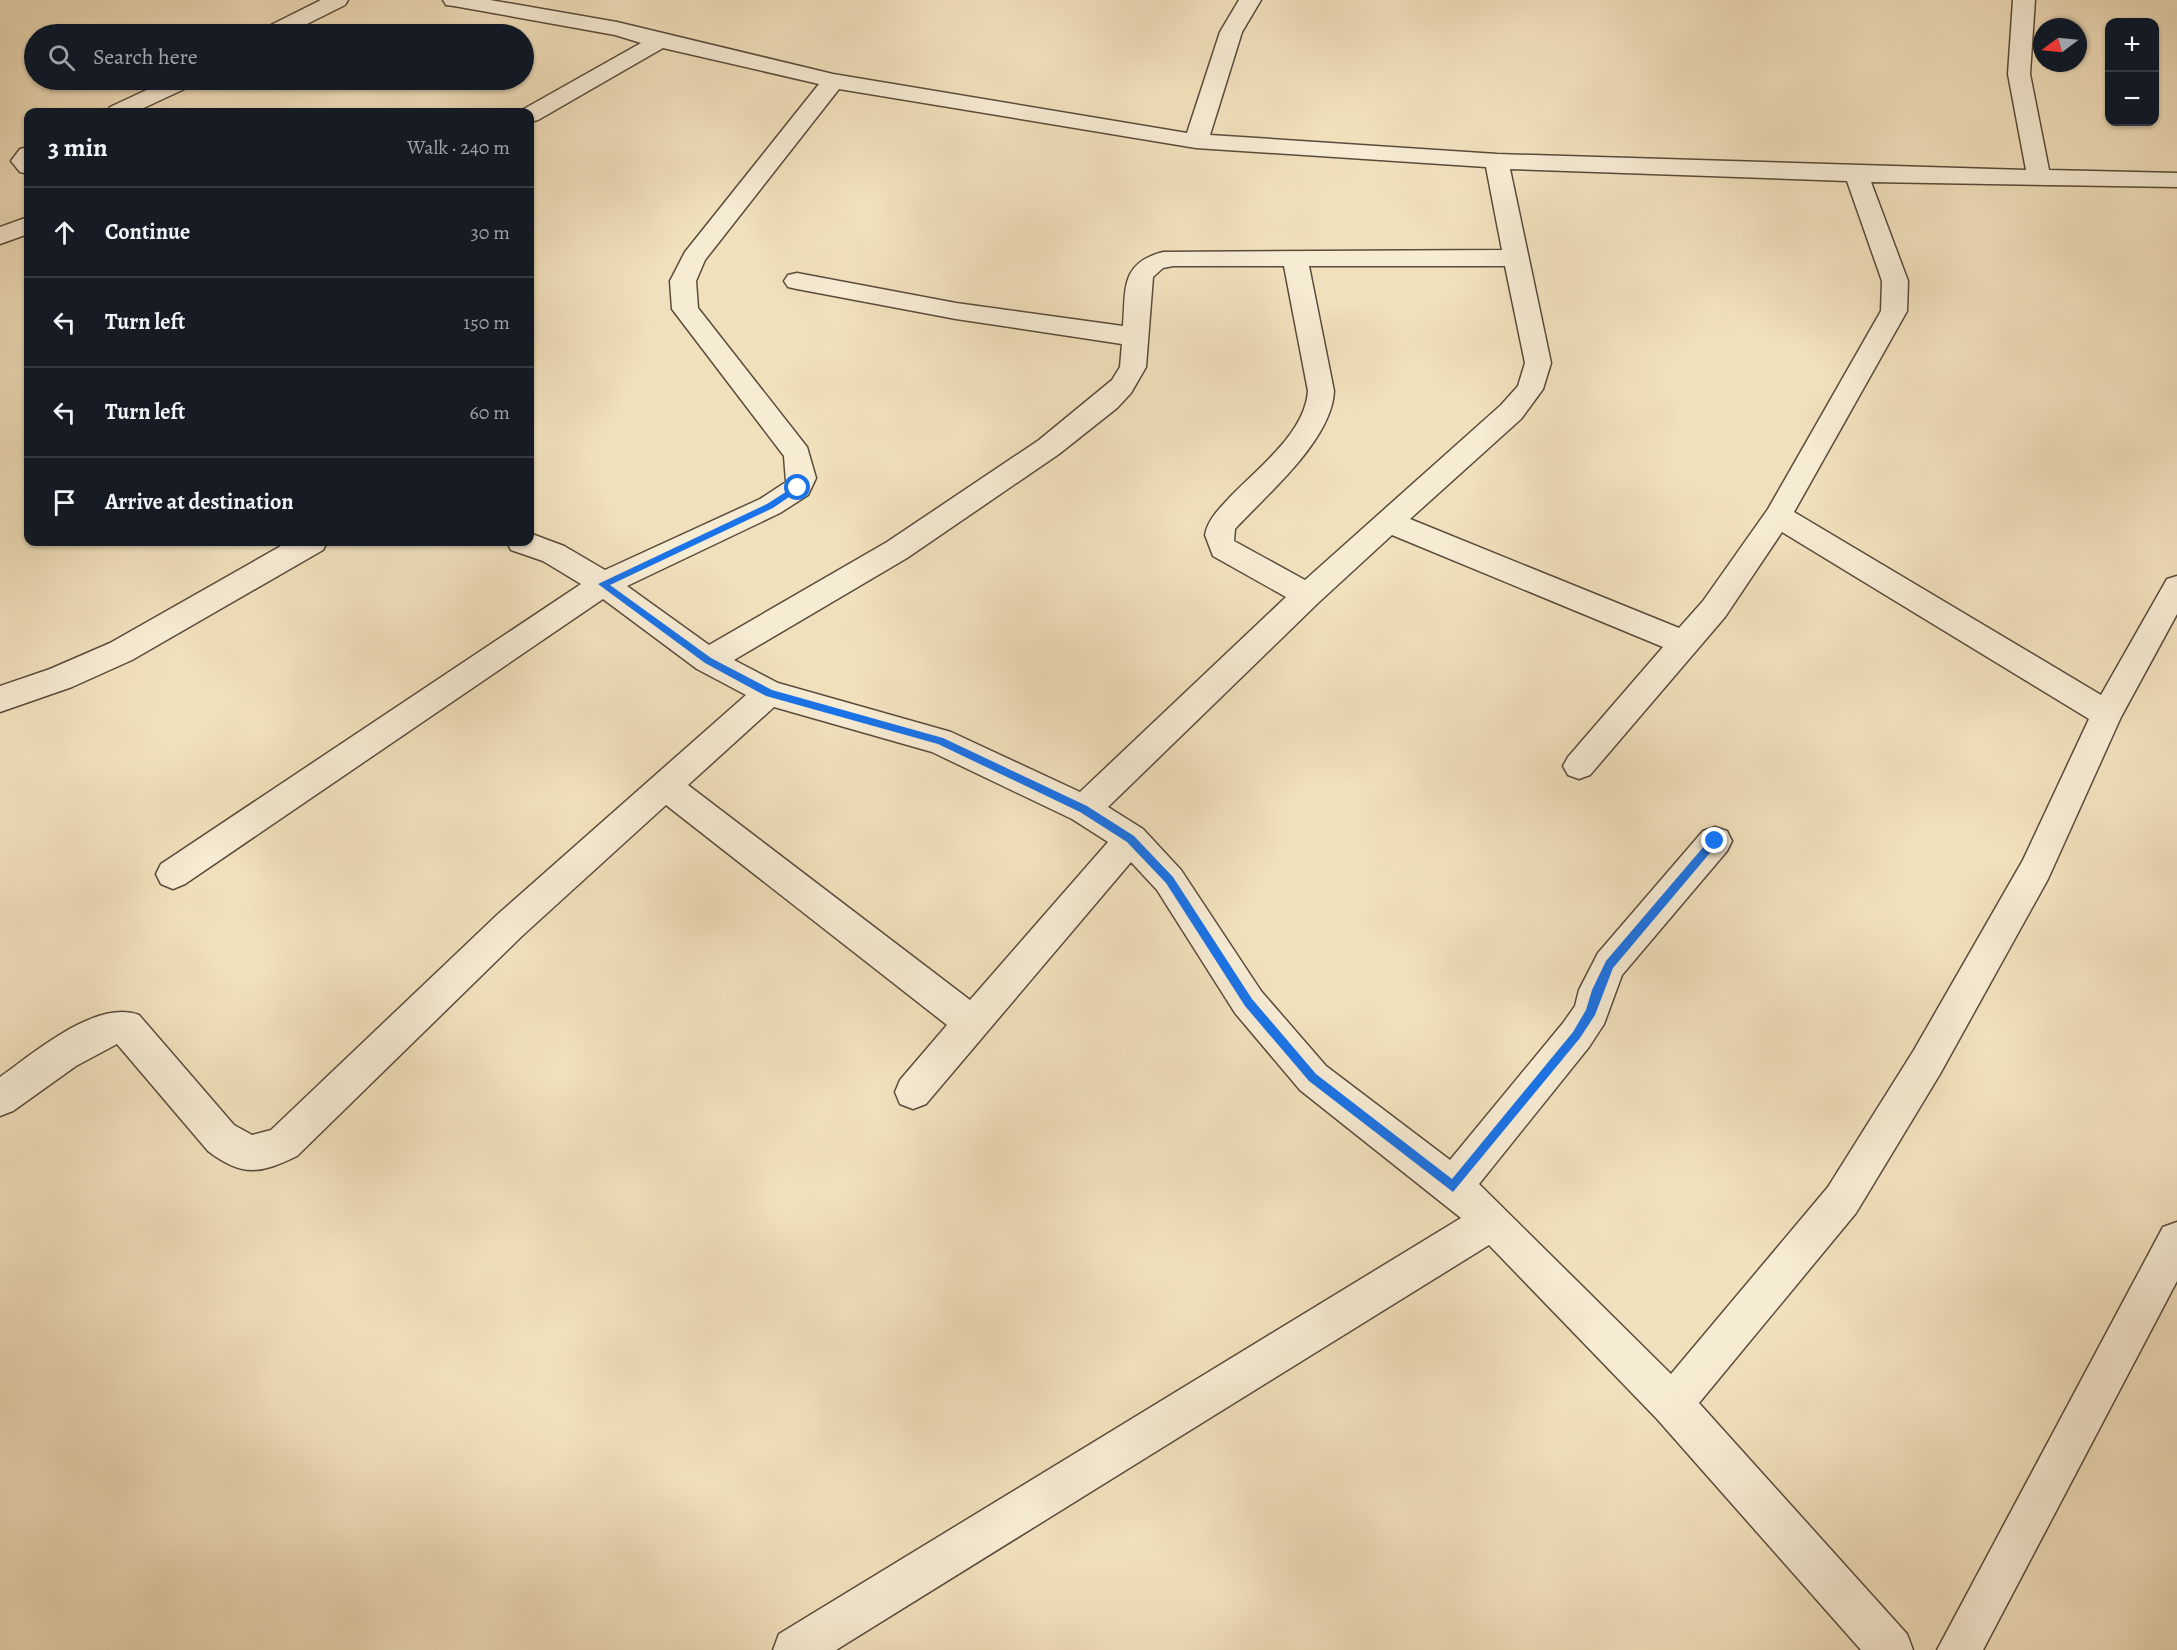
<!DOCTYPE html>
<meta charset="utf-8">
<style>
:root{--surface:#171b24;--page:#242831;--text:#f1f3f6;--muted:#9ea1a6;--line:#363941}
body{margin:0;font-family:Alegreya,serif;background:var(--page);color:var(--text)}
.controls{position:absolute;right:18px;top:18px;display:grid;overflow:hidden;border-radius:12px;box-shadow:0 2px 4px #0004}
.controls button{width:54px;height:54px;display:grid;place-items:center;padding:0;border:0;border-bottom:2px solid var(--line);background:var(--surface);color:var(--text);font:30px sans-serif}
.compass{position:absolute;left:2033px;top:18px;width:54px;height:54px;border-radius:50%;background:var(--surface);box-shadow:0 2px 4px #0004;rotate:254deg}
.stop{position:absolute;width:18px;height:18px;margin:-14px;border:4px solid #1a73e8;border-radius:50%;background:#fff}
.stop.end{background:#1a73e8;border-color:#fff;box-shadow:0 2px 6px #0008}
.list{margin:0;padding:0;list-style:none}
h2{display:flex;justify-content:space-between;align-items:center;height:78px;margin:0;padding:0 24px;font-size:26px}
h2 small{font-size:20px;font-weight:400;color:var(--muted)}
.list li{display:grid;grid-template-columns:39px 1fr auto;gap:18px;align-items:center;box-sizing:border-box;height:90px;padding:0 24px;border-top:2px solid var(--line)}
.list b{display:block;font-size:22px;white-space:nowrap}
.list em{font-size:20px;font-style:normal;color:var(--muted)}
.icon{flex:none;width:33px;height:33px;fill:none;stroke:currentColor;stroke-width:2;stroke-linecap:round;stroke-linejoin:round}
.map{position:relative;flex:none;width:2177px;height:1650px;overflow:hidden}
.search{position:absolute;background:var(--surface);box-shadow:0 2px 4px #0004;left:24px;top:24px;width:510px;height:66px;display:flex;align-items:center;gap:15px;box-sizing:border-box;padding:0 21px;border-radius:33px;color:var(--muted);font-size:22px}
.panel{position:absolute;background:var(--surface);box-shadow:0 2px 4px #0004;left:24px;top:108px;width:510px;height:438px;border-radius:12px}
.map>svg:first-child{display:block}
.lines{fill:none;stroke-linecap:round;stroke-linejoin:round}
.street-casing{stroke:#5a4b3b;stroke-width:3}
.street{fill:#f6ebd3;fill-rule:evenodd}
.route{fill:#1a73e8}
</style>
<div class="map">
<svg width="2177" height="1650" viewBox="0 0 2177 1650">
<rect width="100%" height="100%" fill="#f1e0bc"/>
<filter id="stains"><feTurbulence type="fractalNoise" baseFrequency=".00333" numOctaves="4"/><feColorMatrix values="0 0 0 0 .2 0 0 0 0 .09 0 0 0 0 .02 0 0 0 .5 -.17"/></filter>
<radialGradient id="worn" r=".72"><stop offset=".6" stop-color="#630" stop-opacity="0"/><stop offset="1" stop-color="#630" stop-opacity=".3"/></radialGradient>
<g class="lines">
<defs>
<path id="street" d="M 321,0 L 348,0 L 345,5 L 287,34 L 260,34 L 263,29 Z
M 443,0 L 490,0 L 617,22 L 833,74 L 1187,133 L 1220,32 L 1239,0 L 1261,0 L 1242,32 L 1210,135 L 1497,154 L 2026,170 L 2008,74 L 2013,0 L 2035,0 L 2030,74 L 2049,170 L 2177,173 L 2177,187 L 1871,182 L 1908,281 L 1907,311 L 1794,512 L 2101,695 L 2167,579 L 2177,576 L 2177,614 L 2121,717 L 2048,879 L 1940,1074 L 1856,1213 L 1699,1403 L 1907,1634 L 1913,1650 L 1861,1650 L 1657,1419 L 1489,1245 L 836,1650 L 773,1650 L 779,1634 L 1461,1218 L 1300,1090 L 1235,1013 L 1157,890 L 1131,862 L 926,1104 L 913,1109 L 900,1104 L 895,1092 L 900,1080 L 947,1025 L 666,805 L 522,936 L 297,1156 C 260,1174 242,1177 208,1151 L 117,1044 L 76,1066 L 13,1111 L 0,1116 L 0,1077 C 34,1053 96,999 139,1015 L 234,1125 L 252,1135 L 271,1130 L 498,914 L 746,695 L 697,669 L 603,599 L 185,884 L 173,889 L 161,884 L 156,874 L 161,864 L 581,584 L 543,561 L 511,550 L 507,542 L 530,542 L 530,533 L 532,534 L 564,546 L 605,570 L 760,499 L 786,482 L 784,456 L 672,309 L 670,281 L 685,252 L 819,84 L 663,48 L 538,120 L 530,122 L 530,112 L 520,112 L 522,110 L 641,43 L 615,35 L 454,6 L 446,5 ZM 839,89 L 1196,148 L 1486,167 L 1502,250 L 1163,252 C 1120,263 1126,289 1123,326 L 956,303 L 797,273 L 788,275 L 784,281 L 788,287 L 797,289 L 956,319 L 1122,344 L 1120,367 L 1112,380 L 1039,440 L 887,542 L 709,645 L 627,586 L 780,513 L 808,495 L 816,478 L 807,447 L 698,308 L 696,281 L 705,260 ZM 1510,169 L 1847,181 L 1882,281 L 1881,311 L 1768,509 L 1703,601 L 1679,628 L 1410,519 L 1521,419 L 1543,389 L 1551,363 ZM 1173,266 L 1284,266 L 1308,391 C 1305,433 1258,468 1230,497 C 1220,508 1208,519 1205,535 L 1213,556 L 1286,597 L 1080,792 L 951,732 L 778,683 L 734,660 L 907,558 L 1059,454 L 1117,408 L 1131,393 L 1146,367 L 1153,277 L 1163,268 ZM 1309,266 L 1505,266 L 1525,363 L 1518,386 L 1501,405 L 1305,580 L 1234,541 L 1235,529 C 1267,494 1332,440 1334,391 ZM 1782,532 L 2089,719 L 2023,860 L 1914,1050 L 1828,1187 L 1671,1374 L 1479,1184 L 1589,1047 L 1604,1024 L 1622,975 L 1727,851 L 1732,841 L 1727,831 L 1715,827 L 1703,831 L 1598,953 L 1579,990 L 1575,1006 L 1563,1023 L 1450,1160 L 1326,1066 L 1261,991 L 1181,870 L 1143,829 L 1108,807 L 1318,603 L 1392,535 L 1663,647 L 1568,757 L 1563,766 L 1568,775 L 1579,779 L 1590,775 L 1725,617 ZM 774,707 L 932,752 L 1072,819 L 1108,842 L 970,1000 L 688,785 Z
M 168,80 L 196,80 L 193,85 L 135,112 L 107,112 L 110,107 Z
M 28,147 L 28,174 L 20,172 L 11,161 L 20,149 Z
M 28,217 L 28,234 L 0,244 L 0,227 Z
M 288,542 L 327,542 L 323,550 L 132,660 L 72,687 L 0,712 L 0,686 L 50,669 L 110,643 Z
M 2177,1222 L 2177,1281 L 1983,1650 L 1937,1650 L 2163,1227 Z"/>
</defs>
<use href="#street" class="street-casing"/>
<use href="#street" class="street"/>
</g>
<path class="route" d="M 795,486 L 802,488 L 773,508 L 610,585 L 711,658 L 772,690 L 943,738 L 1087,806 L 1134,836 L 1173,877 L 1252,999 L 1316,1074 L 1452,1179 L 1573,1032 L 1586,1010 L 1592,990 L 1606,961 L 1711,838 L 1715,837 L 1720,841 L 1613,968 L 1595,1015 L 1580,1038 L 1453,1192 L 1309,1081 L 1245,1006 L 1166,883 L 1127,842 L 1080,812 L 938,744 L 766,696 L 705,663 L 598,584 L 767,504 Z"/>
<rect width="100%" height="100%" filter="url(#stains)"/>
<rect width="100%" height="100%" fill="url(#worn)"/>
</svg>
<div class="controls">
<button>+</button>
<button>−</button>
</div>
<svg class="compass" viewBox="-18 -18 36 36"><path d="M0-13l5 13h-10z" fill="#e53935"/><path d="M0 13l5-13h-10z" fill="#9ea1a6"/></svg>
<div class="stop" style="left:798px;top:488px"></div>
<div class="stop end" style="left:1715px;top:841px"></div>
<div class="search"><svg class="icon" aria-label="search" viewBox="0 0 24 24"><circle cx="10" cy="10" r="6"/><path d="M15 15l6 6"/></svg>Search here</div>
<section class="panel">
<h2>3 min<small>Walk · 240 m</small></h2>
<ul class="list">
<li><svg class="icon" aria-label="ahead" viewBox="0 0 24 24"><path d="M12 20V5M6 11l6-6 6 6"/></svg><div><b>Continue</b></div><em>30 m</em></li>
<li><svg class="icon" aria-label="left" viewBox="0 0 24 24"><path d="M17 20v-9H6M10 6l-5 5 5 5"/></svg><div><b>Turn left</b></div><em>150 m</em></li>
<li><svg class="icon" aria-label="left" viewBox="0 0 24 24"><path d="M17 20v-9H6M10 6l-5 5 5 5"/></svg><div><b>Turn left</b></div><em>60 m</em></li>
<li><svg class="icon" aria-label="arrive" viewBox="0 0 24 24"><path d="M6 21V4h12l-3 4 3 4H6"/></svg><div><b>Arrive at destination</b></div></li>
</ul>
</section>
</div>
